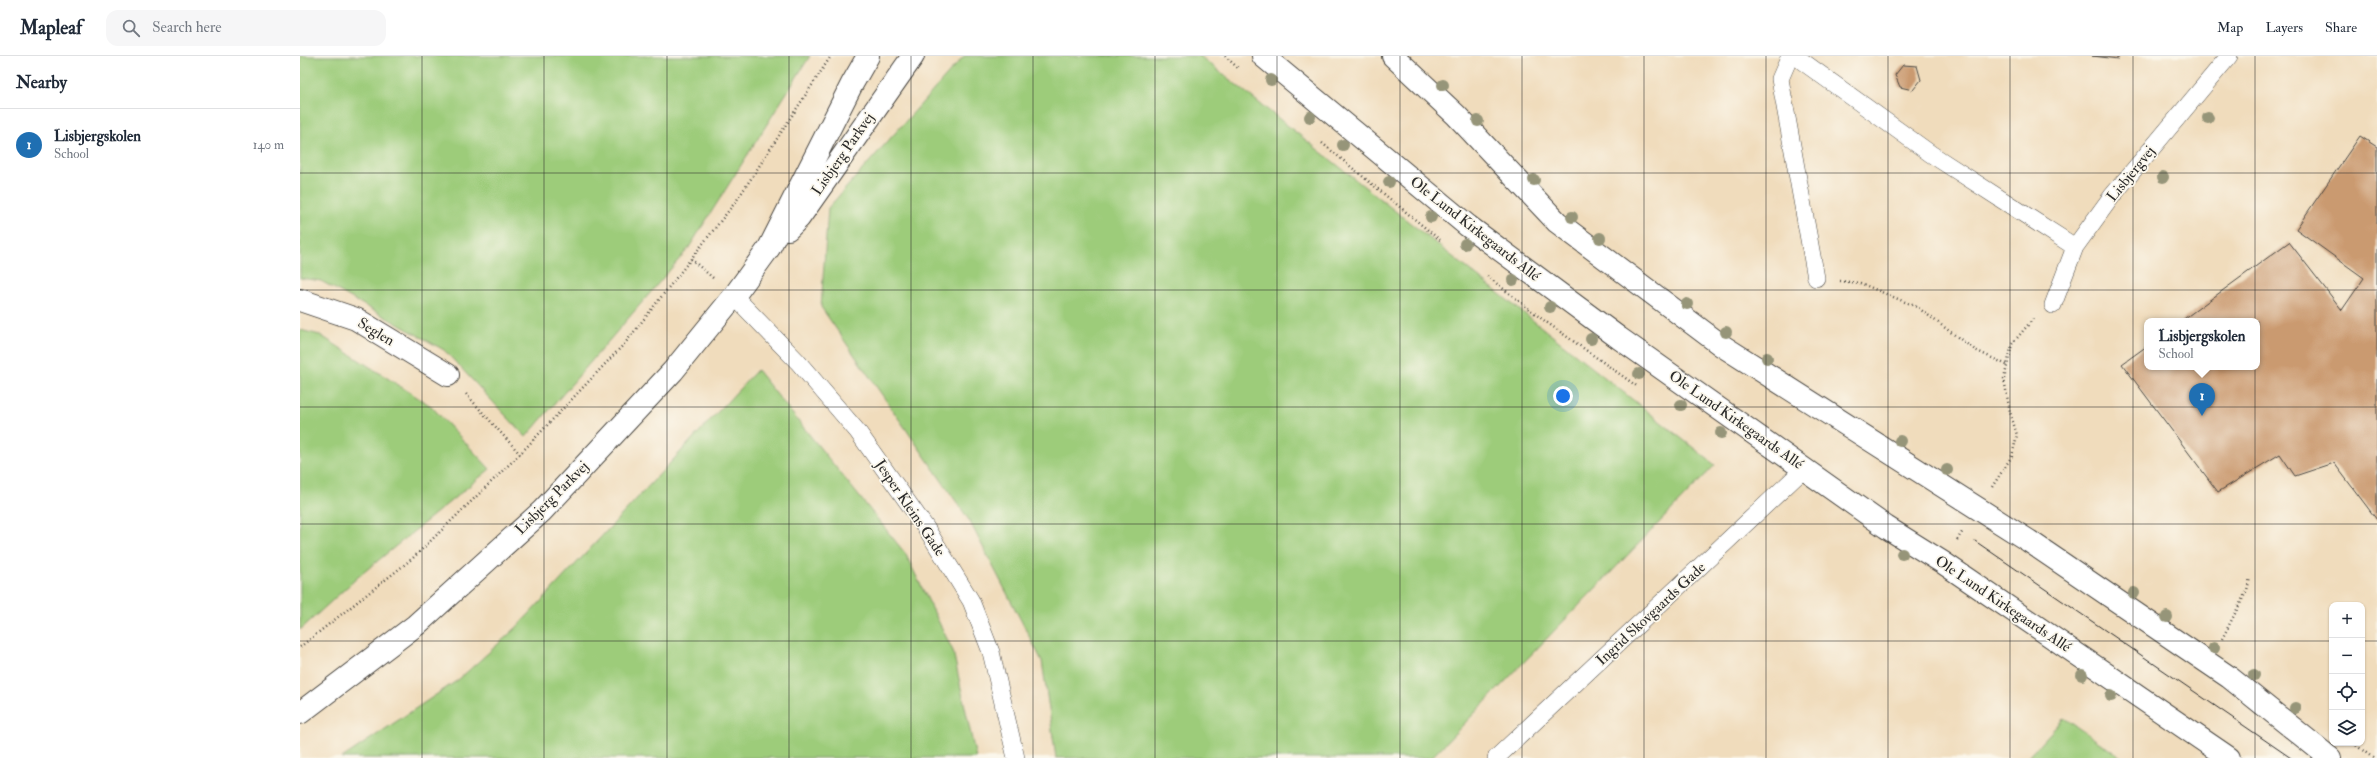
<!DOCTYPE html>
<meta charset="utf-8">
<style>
:root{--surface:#fff;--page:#f6f6f7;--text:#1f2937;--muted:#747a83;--line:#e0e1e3;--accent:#1f6fb2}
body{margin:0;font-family:"IM FELL Double Pica",serif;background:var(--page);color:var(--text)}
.controls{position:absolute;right:12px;bottom:12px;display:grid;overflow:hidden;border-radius:8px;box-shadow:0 1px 3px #0004}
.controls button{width:36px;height:36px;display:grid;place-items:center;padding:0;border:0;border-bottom:1px solid var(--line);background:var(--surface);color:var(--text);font:20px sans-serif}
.you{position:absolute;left:1263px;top:340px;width:14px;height:14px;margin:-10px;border:3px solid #fff;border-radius:50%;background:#1a73e8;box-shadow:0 0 0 6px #1a73e833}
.badge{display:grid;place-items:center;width:26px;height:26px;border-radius:50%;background:var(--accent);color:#fff;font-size:13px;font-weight:700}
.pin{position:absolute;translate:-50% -33px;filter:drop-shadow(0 1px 2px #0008)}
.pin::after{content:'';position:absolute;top:21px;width:14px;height:12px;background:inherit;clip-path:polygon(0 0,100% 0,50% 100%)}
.popup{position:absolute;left:1844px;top:262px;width:116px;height:52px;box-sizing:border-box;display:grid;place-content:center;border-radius:8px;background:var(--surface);filter:drop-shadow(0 1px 3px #0005);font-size:13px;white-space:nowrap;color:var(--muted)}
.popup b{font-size:15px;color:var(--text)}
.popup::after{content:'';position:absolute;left:50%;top:100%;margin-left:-8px;border:8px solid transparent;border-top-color:var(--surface)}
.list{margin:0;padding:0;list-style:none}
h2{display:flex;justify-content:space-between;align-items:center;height:52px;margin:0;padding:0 16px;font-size:17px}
h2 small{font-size:13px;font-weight:400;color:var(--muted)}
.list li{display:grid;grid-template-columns:26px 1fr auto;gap:12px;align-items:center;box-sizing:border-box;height:72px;padding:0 16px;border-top:1px solid var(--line)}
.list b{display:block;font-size:15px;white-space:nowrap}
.list p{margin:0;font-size:13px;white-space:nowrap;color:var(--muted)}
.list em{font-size:13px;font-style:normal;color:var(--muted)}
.icon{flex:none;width:22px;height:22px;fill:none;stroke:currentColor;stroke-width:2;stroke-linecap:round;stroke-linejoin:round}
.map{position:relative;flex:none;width:2077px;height:702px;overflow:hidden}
header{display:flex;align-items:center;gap:24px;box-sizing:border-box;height:56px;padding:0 20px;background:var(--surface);border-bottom:1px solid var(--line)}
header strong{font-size:19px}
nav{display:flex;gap:22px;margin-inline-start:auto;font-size:14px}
.search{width:280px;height:36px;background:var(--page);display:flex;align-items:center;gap:10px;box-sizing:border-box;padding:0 14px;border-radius:12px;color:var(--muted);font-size:15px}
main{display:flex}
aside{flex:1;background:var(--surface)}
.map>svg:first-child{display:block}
.green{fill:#9dcc7a;stroke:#647c52}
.building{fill:#ca9a70}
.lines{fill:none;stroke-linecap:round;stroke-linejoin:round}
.lane-casing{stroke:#494641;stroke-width:18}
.street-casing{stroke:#494641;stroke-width:24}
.secondary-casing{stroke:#494641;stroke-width:24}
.path{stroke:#494641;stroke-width:2.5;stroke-dasharray:1 3;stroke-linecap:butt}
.lane{stroke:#fff;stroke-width:17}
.street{stroke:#fff;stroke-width:22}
.secondary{stroke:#fff;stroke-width:22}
.tram{stroke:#2b2b2b;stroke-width:1}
.tree{fill:#969579}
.grid{fill:none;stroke:#2b2b2b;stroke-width:1;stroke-opacity:0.55}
.labels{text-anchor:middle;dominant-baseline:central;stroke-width:3.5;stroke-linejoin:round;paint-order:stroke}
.street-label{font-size:15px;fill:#2b2b2b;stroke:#fbf7ec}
</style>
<header>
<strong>Mapleaf</strong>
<div class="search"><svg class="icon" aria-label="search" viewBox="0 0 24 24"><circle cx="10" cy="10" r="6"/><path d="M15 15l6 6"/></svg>Search here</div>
<nav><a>Map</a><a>Layers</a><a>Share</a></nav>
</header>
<main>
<aside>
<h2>Nearby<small></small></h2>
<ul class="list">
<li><span class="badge">1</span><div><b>Lisbjergskolen</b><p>School</p></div><em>140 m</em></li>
</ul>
</aside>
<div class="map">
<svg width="2077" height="702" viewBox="0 0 2077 702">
<rect width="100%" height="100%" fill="#fbf7ec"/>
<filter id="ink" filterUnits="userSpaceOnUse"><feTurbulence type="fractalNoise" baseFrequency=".025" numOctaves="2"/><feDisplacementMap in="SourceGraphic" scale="8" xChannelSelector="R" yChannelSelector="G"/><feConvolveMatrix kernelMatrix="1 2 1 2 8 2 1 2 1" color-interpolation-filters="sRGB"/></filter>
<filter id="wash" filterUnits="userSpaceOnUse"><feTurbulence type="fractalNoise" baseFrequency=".012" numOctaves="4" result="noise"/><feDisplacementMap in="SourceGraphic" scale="16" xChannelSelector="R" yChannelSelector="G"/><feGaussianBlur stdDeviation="0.9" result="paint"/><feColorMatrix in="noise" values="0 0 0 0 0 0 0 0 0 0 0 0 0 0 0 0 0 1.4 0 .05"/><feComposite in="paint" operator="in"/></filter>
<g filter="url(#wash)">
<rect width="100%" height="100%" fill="#f0dcbc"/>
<path class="green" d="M 0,0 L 510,0 L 388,193 L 226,381 L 144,294 L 21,225 L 0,222 Z
M 664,0 L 900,0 L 1415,409 L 1131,702 L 756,702 L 742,605 L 669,464 L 521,251 L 528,152 Z
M 0,274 L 20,279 L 131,350 L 190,413 L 58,521 L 0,574 Z
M 457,314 L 605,497 L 653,595 L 676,702 L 42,702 L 158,624 L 216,572 Z
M 1764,662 L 1822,702 L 1727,702 Z"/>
<g id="blocks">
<path class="building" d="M 1792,0 L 1818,0 L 1818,3 Z
M 1603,9 L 1617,10 L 1621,24 L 1613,34 L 1600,31 L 1595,19 Z
M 2060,80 L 2077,91 L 2077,464 L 2034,407 L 1995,420 L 1980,398 L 1918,436 L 1822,308 L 1847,290 L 1847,311 L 1957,311 L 1957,265 L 1881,265 L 1989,186 L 2042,254 L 2064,222 L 1996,173 Z"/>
</g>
</g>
<g filter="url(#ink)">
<use href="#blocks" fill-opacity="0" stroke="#494641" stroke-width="1"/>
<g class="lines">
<defs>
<path id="lane" d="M 1490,0 L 1480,23 L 1516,222
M 1495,0 L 1631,98 L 1775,191
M 434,240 L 498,306 L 558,376 L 626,472 L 671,545 L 691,596 L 716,702
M 1753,249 L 1775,191 L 1812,140 L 1929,0
M 1196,702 L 1505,412"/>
<path id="street" d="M 0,244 L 56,263 L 148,319"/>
<path id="secondary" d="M 963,0 L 1168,170 L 1319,282 L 1586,471 L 1642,506 L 1929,702
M 1093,0 L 1156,59 L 1257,166 L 1421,289 L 1729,485 L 1929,621 L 2030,702
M 488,173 L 499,162 L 613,0
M 0,657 L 116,569 L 242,455 L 373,315 L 434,240 L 469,192 L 552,28 L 568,0"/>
</defs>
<use href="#lane" class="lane-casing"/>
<use href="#street" class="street-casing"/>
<use href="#secondary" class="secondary-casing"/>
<path class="path" d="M 925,0 L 939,13
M 1022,87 L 1140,184
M 391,203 L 413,222
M 1187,220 L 1242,263 L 1338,331
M 1540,225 L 1560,227 L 1617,251 L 1675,294 L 1707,309
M 166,338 L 220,398
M 1692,431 L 1712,400 L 1717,379 L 1710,356 L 1704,323 L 1712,288 L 1733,263
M 1657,484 L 1663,475
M 1922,583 L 1947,534 L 1950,522
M 0,591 L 113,502 L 220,398 L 326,286 L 437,144 L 531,0
M 2053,687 L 2073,702"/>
<use href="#lane" class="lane"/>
<use href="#street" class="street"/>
<use href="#secondary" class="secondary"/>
<path class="tram" d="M 1675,485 L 1991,702"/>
</g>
<g class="tree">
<circle cx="971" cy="24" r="6"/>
<circle cx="1143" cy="29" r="6"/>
<circle cx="1010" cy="61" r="6"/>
<circle cx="1908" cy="62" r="6"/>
<circle cx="1178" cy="65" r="6"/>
<circle cx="1043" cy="89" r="6"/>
<circle cx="1863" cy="121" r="6"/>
<circle cx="1234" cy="124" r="6"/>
<circle cx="1089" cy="126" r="6"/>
<circle cx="1131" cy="161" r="6"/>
<circle cx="1272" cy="161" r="6"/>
<circle cx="1300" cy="182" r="6"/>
<circle cx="1165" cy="188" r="6"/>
<circle cx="1213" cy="224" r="6"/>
<circle cx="1387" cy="248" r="6"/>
<circle cx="1250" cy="251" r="6"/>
<circle cx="1426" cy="276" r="6"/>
<circle cx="1291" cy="283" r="6"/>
<circle cx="1467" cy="302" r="6"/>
<circle cx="1339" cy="318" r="6"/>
<circle cx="1381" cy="349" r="6"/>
<circle cx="1421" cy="377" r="6"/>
<circle cx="1600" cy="385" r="6"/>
<circle cx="1647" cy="414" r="6"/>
<circle cx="1602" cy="498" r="6"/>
<circle cx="1834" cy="537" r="6"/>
<circle cx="1867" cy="561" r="6"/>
<circle cx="1914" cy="592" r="6"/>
<circle cx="1782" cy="619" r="6"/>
<circle cx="1954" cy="619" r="6"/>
<circle cx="1811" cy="640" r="6"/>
<circle cx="1995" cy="652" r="6"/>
</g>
</g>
<path class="grid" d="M 122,0 L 122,702M 244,0 L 244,702M 367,0 L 367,702M 489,0 L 489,702M 611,0 L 611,702M 733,0 L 733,702M 855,0 L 855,702M 977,0 L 977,702M 1100,0 L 1100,702M 1222,0 L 1222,702M 1344,0 L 1344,702M 1466,0 L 1466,702M 1588,0 L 1588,702M 1710,0 L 1710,702M 1833,0 L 1833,702M 1955,0 L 1955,702M 0,117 L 2077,117M 0,234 L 2077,234M 0,351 L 2077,351M 0,468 L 2077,468M 0,585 L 2032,585M 2062,585 L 2077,585"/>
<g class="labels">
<g class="street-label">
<text transform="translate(543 98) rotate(-55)">Lisbjerg Parkvej</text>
<text transform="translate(1831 118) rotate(-51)">Lisbjergvej</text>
<text transform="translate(1175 173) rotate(38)">Ole Lund Kirkegaards Allé</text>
<text transform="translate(76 276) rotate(31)">Seglen</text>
<text transform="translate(1436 364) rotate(35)">Ole Lund Kirkegaards Allé</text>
<text transform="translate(252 442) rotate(-45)">Lisbjerg Parkvej</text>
<text transform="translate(610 452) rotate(56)">Jesper Kleins Gade</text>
<text transform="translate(1703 548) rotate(34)">Ole Lund Kirkegaards Allé</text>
<text transform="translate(1351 558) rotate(-43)">Ingrid Skovgaards Gade</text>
</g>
</g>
</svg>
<div class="controls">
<button>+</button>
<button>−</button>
<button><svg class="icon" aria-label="locate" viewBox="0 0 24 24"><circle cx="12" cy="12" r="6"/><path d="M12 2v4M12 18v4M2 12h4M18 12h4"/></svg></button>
<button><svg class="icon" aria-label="layers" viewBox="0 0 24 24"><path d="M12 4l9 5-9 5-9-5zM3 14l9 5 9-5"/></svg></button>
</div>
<div class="you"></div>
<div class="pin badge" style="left:1902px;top:360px">1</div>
<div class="popup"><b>Lisbjergskolen</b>School</div>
</div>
</main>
